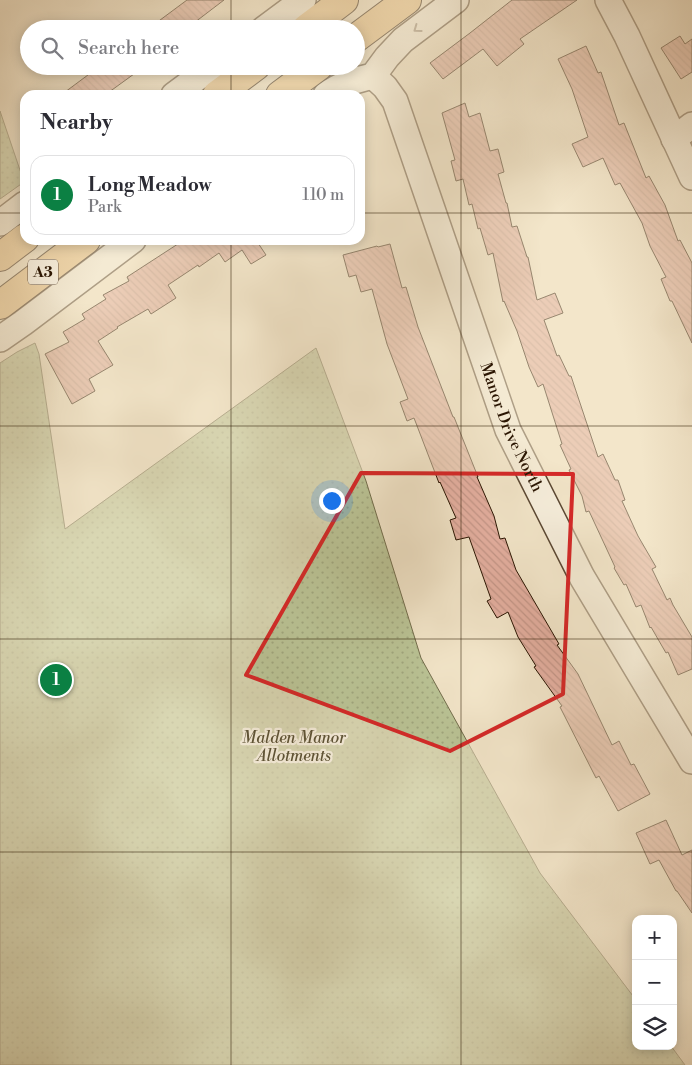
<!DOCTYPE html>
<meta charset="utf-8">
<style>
:root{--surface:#fff;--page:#f2f2f3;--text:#2b2b33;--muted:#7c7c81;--line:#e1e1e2;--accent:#0b8043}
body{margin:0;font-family:"Libre Bodoni",serif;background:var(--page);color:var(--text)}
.controls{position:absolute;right:15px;bottom:15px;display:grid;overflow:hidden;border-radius:10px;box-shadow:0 2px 12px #0003}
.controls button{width:45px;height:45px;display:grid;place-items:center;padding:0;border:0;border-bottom:1px solid var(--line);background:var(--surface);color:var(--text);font:25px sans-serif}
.you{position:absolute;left:331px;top:500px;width:18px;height:18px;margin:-12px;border:4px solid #fff;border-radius:50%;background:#1a73e8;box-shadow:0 0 0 8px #1a73e833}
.badge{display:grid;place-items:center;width:32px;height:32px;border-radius:50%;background:var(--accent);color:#fff;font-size:16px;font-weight:700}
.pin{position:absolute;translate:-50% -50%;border:2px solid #fff;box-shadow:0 1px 5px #0006}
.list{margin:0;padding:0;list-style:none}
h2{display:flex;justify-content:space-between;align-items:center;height:65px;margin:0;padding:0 20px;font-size:21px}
h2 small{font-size:16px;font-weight:400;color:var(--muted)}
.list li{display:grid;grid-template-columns:32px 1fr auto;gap:15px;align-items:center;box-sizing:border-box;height:80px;margin:0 10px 10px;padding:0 10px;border:1px solid var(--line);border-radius:15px}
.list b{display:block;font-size:19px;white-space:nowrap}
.list p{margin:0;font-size:16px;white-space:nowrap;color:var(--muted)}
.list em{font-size:16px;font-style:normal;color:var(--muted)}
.icon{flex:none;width:28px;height:28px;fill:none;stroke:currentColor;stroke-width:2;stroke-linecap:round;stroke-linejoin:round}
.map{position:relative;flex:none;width:692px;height:1065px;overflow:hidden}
.search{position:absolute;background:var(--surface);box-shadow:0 2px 12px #0003;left:20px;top:20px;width:345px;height:55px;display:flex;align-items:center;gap:12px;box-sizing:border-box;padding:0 18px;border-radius:28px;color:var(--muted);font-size:19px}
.panel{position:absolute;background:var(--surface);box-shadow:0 2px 12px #0003;left:20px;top:90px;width:345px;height:155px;border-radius:15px}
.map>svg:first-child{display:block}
.park{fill:url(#park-dots);stroke:#726d4c}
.building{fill:url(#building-back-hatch);stroke:#2a1502}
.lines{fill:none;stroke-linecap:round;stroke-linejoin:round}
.street-casing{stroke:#5c4934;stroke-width:28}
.highway-casing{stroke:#2a1502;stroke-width:30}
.street{stroke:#f7efdd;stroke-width:25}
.highway{stroke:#eac385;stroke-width:28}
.oneway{stroke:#9b8d7a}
.marked{fill:none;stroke:#d62828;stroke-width:4;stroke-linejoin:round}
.grid{fill:none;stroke:#2a1502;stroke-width:1;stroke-opacity:0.55}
.labels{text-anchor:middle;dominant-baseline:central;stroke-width:4.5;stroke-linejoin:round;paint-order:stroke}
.shield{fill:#f7efdd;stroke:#685644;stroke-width:1}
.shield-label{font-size:15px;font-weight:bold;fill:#2a1502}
.street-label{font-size:16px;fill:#2a1502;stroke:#f7efdd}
.park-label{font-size:16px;font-style:italic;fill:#5d5336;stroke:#f7efdd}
</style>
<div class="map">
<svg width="692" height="1065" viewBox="0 0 692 1065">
<defs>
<pattern id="park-dots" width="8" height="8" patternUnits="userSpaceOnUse" patternTransform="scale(1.25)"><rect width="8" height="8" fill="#bbc597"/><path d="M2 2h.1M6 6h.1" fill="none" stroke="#a1a880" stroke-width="1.8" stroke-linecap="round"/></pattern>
<pattern id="building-back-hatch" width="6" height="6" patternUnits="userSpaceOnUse" patternTransform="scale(1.25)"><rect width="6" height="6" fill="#e4afa0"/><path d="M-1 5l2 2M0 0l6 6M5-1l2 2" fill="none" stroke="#c49688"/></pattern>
</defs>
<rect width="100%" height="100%" fill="#f3e6ca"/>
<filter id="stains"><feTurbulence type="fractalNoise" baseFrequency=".004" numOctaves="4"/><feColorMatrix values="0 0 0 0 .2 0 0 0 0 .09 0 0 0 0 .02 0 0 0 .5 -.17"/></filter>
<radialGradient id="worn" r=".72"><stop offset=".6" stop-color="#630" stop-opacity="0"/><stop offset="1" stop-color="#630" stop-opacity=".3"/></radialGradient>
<path class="park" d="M 0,111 L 24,182 L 0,199 Z
M 35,343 L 39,354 L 65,529 L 316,348 L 366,481 L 421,658 L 540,873 L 636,1000 L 636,1046 L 671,1046 L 685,1065 L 0,1065 L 0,363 L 17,352 Z"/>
<path class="building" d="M 187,0 L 224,0 L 186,29 L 148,29 Z
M 512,0 L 577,0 L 520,39 L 524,44 L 497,66 L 483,49 L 443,79 L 430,63 L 470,33 Z
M 680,36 L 685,44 L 692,39 L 692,72 L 681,79 L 661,48 Z
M 586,46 L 598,73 L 601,72 L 619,125 L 624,123 L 646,178 L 649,176 L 665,205 L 678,241 L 680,240 L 692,263 L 692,343 L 672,301 L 670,301 L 661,279 L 666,277 L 650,246 L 642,223 L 620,183 L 615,185 L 603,158 L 583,167 L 572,144 L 588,137 L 572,89 L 558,59 Z
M 100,66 L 145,66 L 105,95 L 61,95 Z
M 465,103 L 469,117 L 480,113 L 490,151 L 498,149 L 504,172 L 498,174 L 506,203 L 507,203 L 512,227 L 517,226 L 527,257 L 528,257 L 537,300 L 555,293 L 563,313 L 544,320 L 557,356 L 559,355 L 569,376 L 571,376 L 598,457 L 603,454 L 615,480 L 618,480 L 625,500 L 622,501 L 638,536 L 656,567 L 652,569 L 667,600 L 670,598 L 673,605 L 692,637 L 692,669 L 678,675 L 668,652 L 666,653 L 651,627 L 650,628 L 641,605 L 636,607 L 626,584 L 624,585 L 614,568 L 615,567 L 589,511 L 586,512 L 582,496 L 569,470 L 571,469 L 560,445 L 562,444 L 543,384 L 538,387 L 529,367 L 517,331 L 504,301 L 503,302 L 493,253 L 488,255 L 480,228 L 478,229 L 472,204 L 469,205 L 463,179 L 456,181 L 451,161 L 455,160 L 442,113 Z
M 184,240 L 256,240 L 266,255 L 251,264 L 242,250 L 225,262 L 219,253 L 199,267 L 198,265 L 168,285 L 176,298 L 151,314 L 148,309 L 117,327 L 118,328 L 98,341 L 113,365 L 89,379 L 95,391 L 72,404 L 45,354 L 69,342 L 63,332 L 85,319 L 82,314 L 106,299 L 103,295 L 129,281 L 127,277 Z
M 390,244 L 402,288 L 406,287 L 418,327 L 453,417 L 454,417 L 478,477 L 477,477 L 494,516 L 500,539 L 505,538 L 516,570 L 559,644 L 557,645 L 578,674 L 612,745 L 619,741 L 631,765 L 634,764 L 650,794 L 618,811 L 599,776 L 596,778 L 560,707 L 562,706 L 534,667 L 536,666 L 518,637 L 508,612 L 497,618 L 487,601 L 491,599 L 469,537 L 456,540 L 450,520 L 456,518 L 440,482 L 439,483 L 414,418 L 407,421 L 400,402 L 408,399 L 387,344 L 372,289 L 361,292 L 356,275 L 349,277 L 343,255 L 377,246 L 378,247 Z
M 666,820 L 682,855 L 692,850 L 692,913 L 677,891 L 676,891 L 659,860 L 650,864 L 636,833 Z"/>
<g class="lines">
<defs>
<g id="street">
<path d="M 608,0 L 627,36 L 692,177"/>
<path d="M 264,29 L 303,0"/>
<path id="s1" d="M 373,76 L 385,87 L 395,101 L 508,430 L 582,577 L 692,761"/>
<path d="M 174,95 L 213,66"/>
<path d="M 326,95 C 340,84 356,80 373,76 L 387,57 L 403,40 L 456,0"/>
<path d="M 674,139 L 692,125"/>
<path d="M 0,223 L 25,204"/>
<path d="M 0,339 L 23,323 L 133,240"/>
</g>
<path id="highway" d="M 306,29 L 344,0
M 356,38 L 407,0
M 217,95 L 256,66
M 280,95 L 319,66
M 0,257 L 25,238
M 0,305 L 86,240"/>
</defs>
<use href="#street" class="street-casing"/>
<use href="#highway" class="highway-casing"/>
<use href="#street" class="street"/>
<use href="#highway" class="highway"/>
</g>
<defs><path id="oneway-chevron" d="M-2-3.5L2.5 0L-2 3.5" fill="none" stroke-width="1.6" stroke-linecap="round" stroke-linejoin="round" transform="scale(1.25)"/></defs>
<use class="oneway" href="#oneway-chevron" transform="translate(417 29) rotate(144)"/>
<path d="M0 0H692V1065H0ZM 361,473 L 573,474 L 563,694 L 450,751 L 246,675 Z" fill="#f3e6ca" fill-opacity=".55" fill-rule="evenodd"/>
<path class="marked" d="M 361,473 L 573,474 L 563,694 L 450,751 L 246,675 Z"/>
<path class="grid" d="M 231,0 L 231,29M 461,0 L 461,1065M 231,66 L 231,95M 0,213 L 25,213M 360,213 L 692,213M 231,240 L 231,1065M 0,426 L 692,426M 0,639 L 692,639M 0,852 L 692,852"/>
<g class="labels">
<rect class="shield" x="28" y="259.5" width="30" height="25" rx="4"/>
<g class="shield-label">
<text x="43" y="272">A3</text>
</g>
<g class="street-label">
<text stroke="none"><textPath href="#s1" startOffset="380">Manor Drive North</textPath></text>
</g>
<g class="park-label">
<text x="294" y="738">Malden Manor<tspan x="294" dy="18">Allotments</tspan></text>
</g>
</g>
<rect width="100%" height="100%" filter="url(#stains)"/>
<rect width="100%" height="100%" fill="url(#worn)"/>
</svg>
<div class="controls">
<button>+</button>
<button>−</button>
<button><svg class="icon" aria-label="layers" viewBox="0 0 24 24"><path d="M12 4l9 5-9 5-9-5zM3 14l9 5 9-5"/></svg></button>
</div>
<div class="you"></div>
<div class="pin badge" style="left:56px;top:680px">1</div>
<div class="search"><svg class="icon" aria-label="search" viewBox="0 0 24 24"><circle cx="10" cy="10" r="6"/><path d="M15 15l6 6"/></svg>Search here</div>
<section class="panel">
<h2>Nearby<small></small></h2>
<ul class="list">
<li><span class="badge">1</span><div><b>Long Meadow</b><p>Park</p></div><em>110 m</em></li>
</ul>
</section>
</div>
